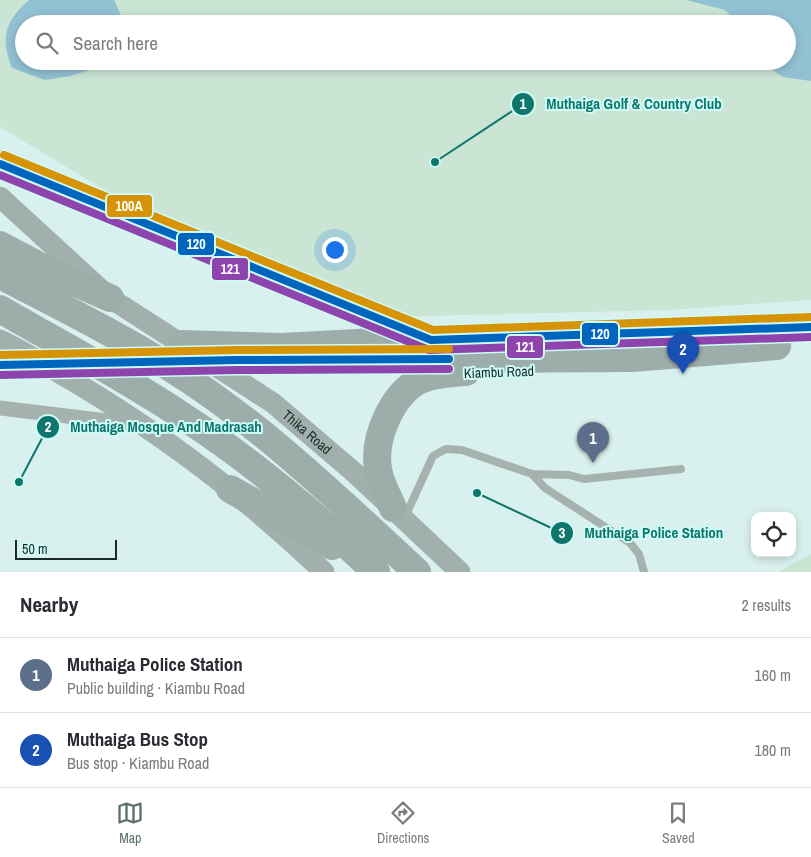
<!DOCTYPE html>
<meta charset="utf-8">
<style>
:root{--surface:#fff;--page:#f2f2f3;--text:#2b2b33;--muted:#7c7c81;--line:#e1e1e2;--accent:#5c706e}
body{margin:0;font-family:"Archivo Narrow",sans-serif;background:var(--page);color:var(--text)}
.controls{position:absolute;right:15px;bottom:15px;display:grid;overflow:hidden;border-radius:10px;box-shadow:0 2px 8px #0003}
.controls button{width:45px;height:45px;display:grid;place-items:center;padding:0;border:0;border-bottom:1px solid var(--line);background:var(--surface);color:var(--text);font:25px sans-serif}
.scale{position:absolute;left:15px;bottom:12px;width:102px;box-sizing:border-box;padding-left:5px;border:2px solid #192a29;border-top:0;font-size:14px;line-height:18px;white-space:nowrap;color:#192a29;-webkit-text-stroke:4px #cffbf6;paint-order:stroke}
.you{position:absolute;left:334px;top:249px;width:18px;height:18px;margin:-12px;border:4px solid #fff;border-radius:50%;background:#1a73e8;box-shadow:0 0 0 8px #1a73e833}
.badge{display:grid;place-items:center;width:32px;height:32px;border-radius:50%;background:var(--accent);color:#fff;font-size:16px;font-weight:700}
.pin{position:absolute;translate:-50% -41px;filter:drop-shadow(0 1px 2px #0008)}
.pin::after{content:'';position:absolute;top:26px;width:18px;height:15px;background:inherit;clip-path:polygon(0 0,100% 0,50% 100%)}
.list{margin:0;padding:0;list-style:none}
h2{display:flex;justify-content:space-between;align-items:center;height:65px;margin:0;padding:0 20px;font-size:21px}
h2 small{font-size:16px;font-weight:400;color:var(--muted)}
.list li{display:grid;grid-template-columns:32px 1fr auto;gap:15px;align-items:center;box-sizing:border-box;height:75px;padding:0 20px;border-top:1px solid var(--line)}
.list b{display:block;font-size:19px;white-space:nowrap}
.list p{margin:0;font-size:16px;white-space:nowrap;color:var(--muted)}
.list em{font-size:16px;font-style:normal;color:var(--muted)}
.icon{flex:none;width:28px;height:28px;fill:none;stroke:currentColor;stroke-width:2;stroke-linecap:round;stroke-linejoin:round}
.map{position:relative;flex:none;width:811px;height:572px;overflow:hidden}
.search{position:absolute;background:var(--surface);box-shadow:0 2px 8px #0003;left:15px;right:15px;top:15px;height:55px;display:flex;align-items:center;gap:12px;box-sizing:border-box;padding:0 18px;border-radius:28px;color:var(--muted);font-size:19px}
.sheet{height:215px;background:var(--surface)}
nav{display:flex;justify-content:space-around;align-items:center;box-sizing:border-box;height:70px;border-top:1px solid var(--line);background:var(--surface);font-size:14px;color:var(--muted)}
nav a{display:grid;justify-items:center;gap:2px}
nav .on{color:var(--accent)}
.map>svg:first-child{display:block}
.green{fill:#cae5d4;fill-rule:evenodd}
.water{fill:#92c1d3}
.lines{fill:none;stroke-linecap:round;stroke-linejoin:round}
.highway-tunnel{stroke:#b3c9c7;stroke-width:28;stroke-dasharray:28 14;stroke-linecap:butt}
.lane{stroke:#a6b2ae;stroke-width:8}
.street{stroke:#a6b2ae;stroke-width:15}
.secondary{stroke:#a2b0ad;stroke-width:21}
.highway{stroke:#9daeaa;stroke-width:28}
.bus-1-casing{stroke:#cffbf6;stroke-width:11}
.bus-2-casing{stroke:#cffbf6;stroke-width:11}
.bus-3-casing{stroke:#cffbf6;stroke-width:11}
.bus-1{stroke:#0065bd;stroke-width:8}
.bus-2{stroke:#8e44ad;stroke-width:8}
.bus-3{stroke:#d69306;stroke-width:8}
.labels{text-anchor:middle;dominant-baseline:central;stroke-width:4;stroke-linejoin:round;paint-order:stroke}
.street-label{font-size:14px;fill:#192a29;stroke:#cffbf6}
.leader{fill:none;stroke:#0f766e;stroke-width:2}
.callout-dot{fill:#0f766e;stroke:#cffbf6;stroke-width:2}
.mark-label{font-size:15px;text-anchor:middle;font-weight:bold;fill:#fff}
.callout-label{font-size:15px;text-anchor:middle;font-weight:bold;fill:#0f766e;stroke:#cffbf6;stroke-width:4;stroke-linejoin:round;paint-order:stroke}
.line-badge{stroke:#cffbf6;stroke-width:2}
.badge-label{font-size:14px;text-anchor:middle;font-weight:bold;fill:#fff}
</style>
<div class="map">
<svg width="811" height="572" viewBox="0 0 811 572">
<rect width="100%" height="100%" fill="#d9f1ee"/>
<path class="green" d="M 0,0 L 811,0 L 811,300 L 669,310 L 384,317 L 116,197 L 0,127 ZM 24,24 L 787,24 L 787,61 L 24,61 Z
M 811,554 L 811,572 L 778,572 Z"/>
<path class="water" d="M 29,0 L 114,0 L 125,24 L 24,24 L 24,61 L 119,61 L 70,76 L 45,80 L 12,68 C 0,38 5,21 29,0 Z
M 686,0 L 811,0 L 811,81 L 783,77 L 759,61 L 787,61 L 787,24 L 739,24 L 725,10 Z"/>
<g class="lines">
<path class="highway-tunnel" d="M 29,365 L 237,360"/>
<path class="lane" d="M 532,474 L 545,488 L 630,543 L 639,554 L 644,572
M 405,517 L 433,456 L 446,449 L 462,450 L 532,474 L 569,475 L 584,479 L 681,469"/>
<path class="street" d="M 0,408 L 140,425"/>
<g class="secondary">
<path id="s1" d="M 0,197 L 110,298 L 273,403 L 356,474 L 460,572"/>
<path d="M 0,340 C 25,352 49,367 73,381 C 164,435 248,499 324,572"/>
</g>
<path class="highway" d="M 0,164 L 420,336
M 0,245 L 49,271 L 110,298
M 0,275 C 57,305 115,333 169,367 C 260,423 339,500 417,572
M 0,309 C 64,346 129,380 190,421 C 257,465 318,517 376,572
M 182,344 L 281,347 L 394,341 L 595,336 L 811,327
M 433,359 L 633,358 L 777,346
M 0,365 L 25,365
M 230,489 L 332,546
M 393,508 C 388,496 380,483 378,469 C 373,438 392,394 420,380 C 434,374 451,373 466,372"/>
<defs>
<path id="bus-1" d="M 0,164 L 431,340 L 811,327
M 0,365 L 237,360 L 449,359"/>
<path id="bus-2" d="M 0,175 L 429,350 L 811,337
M 0,375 L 237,370 L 449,369"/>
<path id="bus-3" d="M 4,155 L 433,330 L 811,317
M 0,355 L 237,350 L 449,349"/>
</defs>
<use href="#bus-1" class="bus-1-casing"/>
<use href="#bus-2" class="bus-2-casing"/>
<use href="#bus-3" class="bus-3-casing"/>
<use href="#bus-1" class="bus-1"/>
<use href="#bus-2" class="bus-2"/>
<use href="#bus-3" class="bus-3"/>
</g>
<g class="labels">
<g class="street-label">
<text transform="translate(499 372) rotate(-2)">Kiambu Road</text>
<text stroke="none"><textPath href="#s1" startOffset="388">Thika Road</textPath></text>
</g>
</g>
<path class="leader" d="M435 162L523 104M19 482L48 427M477 493L562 533"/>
<g class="callout-dot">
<circle cx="435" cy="162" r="5"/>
<circle cx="19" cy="482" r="5"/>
<circle cx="477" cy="493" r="5"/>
<circle cx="523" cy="104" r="12"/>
<circle cx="48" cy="427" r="12"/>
<circle cx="562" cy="533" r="12"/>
</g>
<g class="mark-label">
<text x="523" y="109">1</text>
<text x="48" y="432">2</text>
<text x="562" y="538">3</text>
</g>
<g class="callout-label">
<text x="634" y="109">Muthaiga Golf &amp; Country Club</text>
<text x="166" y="432">Muthaiga Mosque And Madrasah</text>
<text x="654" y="538">Muthaiga Police Station</text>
</g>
<g class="line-badge">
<rect x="106" y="194" width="47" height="24" rx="5" fill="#d69306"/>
<rect x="177" y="232" width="38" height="24" rx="5" fill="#0065bd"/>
<rect x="211" y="257" width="38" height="24" rx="5" fill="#8e44ad"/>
<rect x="581" y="322" width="38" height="24" rx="5" fill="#0065bd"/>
<rect x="506" y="335" width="38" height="24" rx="5" fill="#8e44ad"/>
</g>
<g class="badge-label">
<text x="129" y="211">100A</text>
<text x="196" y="249">120</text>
<text x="230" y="274">121</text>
<text x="600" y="339">120</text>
<text x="525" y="352">121</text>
</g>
</svg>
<div class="controls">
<button><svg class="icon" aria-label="locate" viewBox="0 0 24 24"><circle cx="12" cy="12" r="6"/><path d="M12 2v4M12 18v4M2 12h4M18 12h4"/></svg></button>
</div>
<div class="scale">50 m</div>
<div class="you"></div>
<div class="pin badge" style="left:593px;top:463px;background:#5c6f8a">1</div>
<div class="pin badge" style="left:683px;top:374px;background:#1a4fb4">2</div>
<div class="search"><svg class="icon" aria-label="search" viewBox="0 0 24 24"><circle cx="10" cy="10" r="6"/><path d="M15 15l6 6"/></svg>Search here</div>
</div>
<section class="sheet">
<h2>Nearby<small>2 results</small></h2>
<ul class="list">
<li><span class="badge" style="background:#5c6f8a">1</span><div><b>Muthaiga Police Station</b><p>Public building · Kiambu Road</p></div><em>160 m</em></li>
<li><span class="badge" style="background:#1a4fb4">2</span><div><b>Muthaiga Bus Stop</b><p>Bus stop · Kiambu Road</p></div><em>180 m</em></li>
</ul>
</section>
<nav>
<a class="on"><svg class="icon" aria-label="map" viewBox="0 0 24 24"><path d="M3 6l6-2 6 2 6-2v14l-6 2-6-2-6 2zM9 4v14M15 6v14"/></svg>Map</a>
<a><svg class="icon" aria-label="directions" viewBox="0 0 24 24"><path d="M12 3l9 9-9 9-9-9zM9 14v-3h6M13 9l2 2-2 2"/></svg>Directions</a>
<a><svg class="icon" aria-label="saved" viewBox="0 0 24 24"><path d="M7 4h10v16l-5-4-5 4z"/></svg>Saved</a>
</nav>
